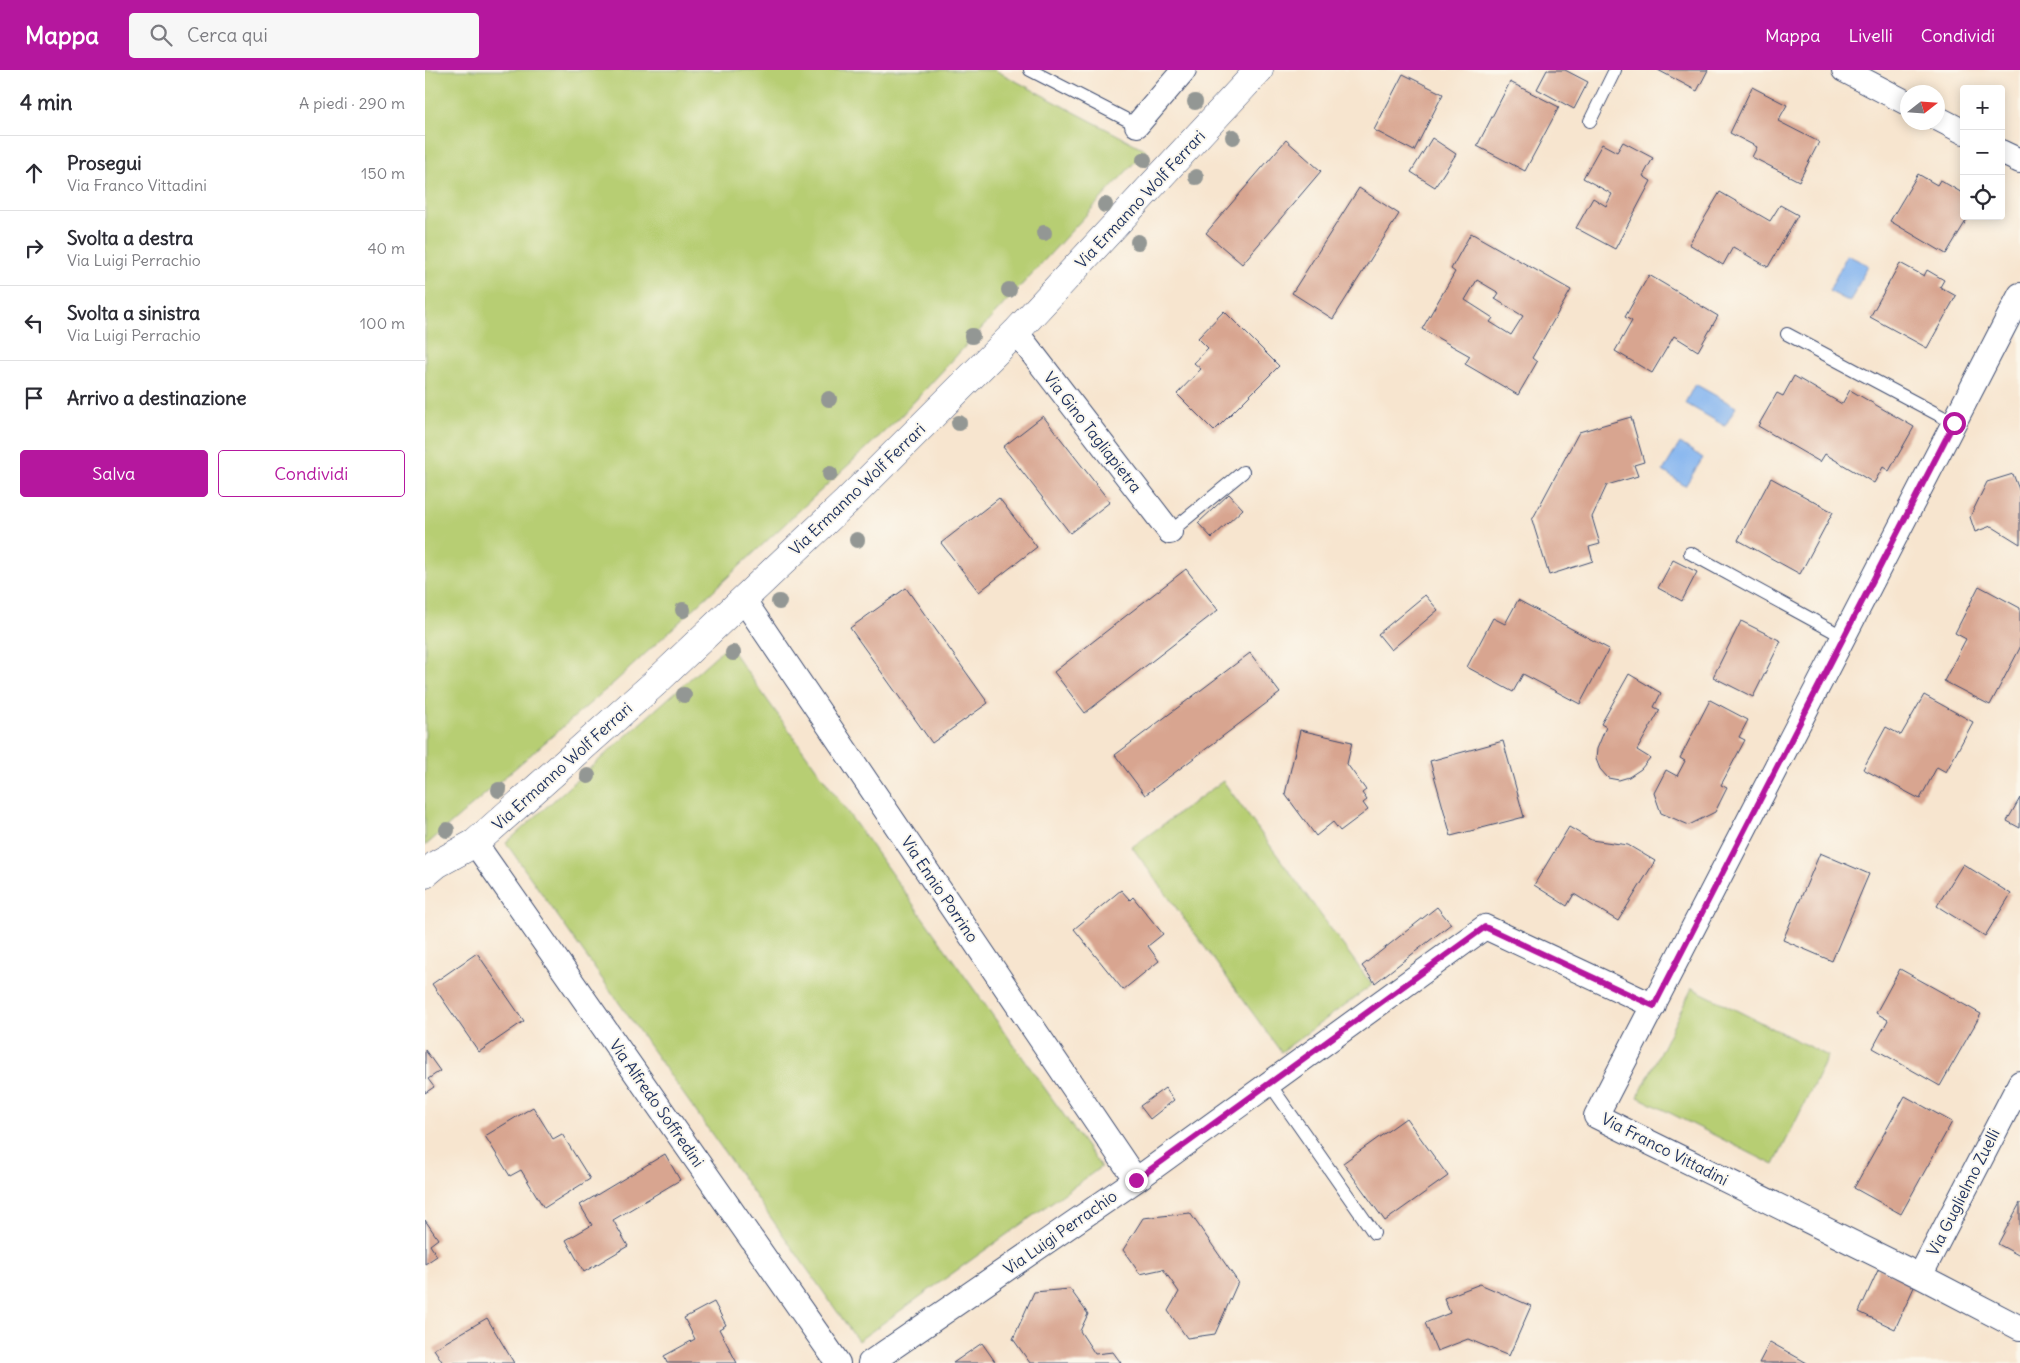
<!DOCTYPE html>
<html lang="it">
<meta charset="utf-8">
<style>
:root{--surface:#fff;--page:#f7f7f7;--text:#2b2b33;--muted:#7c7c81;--line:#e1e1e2;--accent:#b5179e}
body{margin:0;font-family:Delius,sans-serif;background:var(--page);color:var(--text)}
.controls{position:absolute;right:15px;top:15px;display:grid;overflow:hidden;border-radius:5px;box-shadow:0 2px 12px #0003}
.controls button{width:45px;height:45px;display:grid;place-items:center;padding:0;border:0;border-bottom:1px solid var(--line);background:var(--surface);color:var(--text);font:25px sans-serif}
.compass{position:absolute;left:1475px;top:15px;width:45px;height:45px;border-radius:50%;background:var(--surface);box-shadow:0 2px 12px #0003;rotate:73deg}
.stop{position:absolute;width:15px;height:15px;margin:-11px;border:4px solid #b5179e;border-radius:50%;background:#fff}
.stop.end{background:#b5179e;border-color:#fff;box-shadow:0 1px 5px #0008}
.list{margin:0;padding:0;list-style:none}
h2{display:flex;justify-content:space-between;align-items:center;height:65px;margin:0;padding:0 20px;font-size:21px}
h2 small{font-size:16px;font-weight:400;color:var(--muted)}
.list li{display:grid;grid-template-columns:32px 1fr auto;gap:15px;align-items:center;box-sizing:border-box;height:75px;padding:0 20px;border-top:1px solid var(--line)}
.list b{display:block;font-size:19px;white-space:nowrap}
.list p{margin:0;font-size:16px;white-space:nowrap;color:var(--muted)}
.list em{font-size:16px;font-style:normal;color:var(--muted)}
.actions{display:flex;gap:10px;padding:15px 20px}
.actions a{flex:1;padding:11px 0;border:1px solid var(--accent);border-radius:5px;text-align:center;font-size:18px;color:var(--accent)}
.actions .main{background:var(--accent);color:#fff}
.icon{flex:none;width:28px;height:28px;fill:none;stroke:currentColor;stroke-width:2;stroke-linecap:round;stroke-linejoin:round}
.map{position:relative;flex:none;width:1595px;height:1293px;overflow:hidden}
header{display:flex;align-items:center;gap:30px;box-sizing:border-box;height:70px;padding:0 25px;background:var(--accent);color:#fff}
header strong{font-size:24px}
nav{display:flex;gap:28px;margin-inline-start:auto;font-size:18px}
.search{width:350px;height:45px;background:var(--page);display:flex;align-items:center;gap:12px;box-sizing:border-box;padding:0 18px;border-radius:5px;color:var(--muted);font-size:19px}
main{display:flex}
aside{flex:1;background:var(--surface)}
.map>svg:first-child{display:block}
.green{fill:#b7ce73;stroke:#697e68}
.water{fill:#83b4ef;stroke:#4f72a6}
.building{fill:#d8a590;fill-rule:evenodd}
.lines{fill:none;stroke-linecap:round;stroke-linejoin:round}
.service-casing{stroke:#3c4a6f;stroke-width:14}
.minor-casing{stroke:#3c4a6f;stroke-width:26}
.tertiary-casing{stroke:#3c4a6f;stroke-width:29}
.service{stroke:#fff;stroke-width:12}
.minor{stroke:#fff;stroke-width:24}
.tertiary{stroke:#fff;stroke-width:28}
.tree{fill:#939794}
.route{stroke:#b5179e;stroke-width:6}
.labels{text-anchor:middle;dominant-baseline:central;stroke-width:4;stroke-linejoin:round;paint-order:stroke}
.street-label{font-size:16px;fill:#1b2f5e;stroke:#fbf7ec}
</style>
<header>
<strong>Mappa</strong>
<div class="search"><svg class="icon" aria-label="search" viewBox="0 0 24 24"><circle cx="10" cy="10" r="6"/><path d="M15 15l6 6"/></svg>Cerca qui</div>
<nav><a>Mappa</a><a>Livelli</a><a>Condividi</a></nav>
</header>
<main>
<aside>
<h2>4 min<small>A piedi · 290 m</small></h2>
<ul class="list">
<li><svg class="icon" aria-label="ahead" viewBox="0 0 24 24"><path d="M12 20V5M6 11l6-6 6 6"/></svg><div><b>Prosegui</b><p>Via Franco Vittadini</p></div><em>150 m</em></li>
<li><svg class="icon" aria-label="right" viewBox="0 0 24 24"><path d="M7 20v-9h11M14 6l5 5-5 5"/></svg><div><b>Svolta a destra</b><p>Via Luigi Perrachio</p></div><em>40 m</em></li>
<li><svg class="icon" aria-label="left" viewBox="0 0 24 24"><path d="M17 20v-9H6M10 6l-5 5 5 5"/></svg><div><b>Svolta a sinistra</b><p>Via Luigi Perrachio</p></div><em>100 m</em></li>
<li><svg class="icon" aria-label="arrive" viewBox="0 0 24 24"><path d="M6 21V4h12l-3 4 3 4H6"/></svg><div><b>Arrivo a destinazione</b></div></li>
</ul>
<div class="actions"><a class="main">Salva</a><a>Condividi</a></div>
</aside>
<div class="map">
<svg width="1595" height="1293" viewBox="0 0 1595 1293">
<rect width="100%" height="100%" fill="#fbf7ec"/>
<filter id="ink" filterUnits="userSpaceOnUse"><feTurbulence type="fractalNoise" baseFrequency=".02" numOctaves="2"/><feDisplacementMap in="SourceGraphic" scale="10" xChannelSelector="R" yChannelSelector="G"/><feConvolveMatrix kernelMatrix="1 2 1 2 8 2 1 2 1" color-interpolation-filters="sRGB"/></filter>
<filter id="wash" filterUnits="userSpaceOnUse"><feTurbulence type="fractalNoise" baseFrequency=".0096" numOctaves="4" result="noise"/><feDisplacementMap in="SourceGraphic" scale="20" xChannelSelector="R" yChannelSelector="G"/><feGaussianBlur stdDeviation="1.12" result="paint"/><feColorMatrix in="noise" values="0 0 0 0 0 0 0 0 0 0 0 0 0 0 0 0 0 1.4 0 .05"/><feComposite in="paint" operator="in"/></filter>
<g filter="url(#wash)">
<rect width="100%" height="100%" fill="#f7e5cf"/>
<path class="green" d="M 0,0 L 570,0 L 721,80 L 474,348 L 192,610 L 0,776 Z
M 303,575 L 676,1097 L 433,1271 L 81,773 Z
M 798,711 L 947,915 L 856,982 L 707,777 Z
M 1267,918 L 1403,986 L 1349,1095 L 1213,1027 Z"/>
<path class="water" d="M 1422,185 L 1443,195 L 1425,232 L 1404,221 Z
M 1270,314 L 1311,337 L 1300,356 L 1260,333 Z
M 1255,373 L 1278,388 L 1260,416 L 1238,401 Z"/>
<g id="blocks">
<path class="building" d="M 1122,0 L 1140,0 L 1163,12 L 1149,39 L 1112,19 Z
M 1233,0 L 1283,0 L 1272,21 Z
M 978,4 L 1018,24 L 989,81 L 949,60 Z
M 1085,12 L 1134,37 L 1100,101 L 1052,76 Z
M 1327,17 L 1362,35 L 1353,51 L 1394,72 L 1374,111 L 1327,87 L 1332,77 L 1305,63 Z
M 1007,68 L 1031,84 L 1010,117 L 986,102 Z
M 861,70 L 896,101 L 817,194 L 781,163 Z
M 1198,72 L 1228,88 L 1218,106 L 1226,111 L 1190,179 L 1151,158 L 1168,128 L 1181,136 L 1187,124 L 1158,108 L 1177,74 L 1192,82 Z
M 1493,104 L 1512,115 L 1515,110 L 1539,124 L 1539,146 L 1544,146 L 1521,184 L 1465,151 Z
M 934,118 L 974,144 L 908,249 L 867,223 Z
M 1295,122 L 1345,151 L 1355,135 L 1373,145 L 1343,197 L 1308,177 L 1298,195 L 1264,174 Z
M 1046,163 L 1146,220 L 1107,288 L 1112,292 L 1093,325 L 1040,294 L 1045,286 L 997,259 L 1030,202 L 1026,199 ZM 1052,210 L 1074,223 L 1070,229 L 1098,246 L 1086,265 L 1065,252 L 1068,248 L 1040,230 Z
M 1475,193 L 1499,206 L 1502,200 L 1519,210 L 1515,217 L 1531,226 L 1502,278 L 1445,247 Z
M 1224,205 L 1293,246 L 1273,281 L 1249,266 L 1227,303 L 1190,281 L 1207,251 L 1200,247 Z
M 799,241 L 854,296 L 789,361 L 752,324 L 776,299 L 769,293 L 783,278 L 773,268 Z
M 1369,306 L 1417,334 L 1425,320 L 1489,357 L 1464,401 L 1458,397 L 1449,413 L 1400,384 L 1395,392 L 1333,356 L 1352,323 L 1358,326 Z
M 618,346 L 685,432 L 645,463 L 578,377 Z
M 1206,347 L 1219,392 L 1209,395 L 1213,406 L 1182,415 L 1167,447 L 1175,474 L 1164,477 L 1168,491 L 1124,505 L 1107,450 L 1154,362 Z
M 1588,404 L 1595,422 L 1595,474 L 1566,456 L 1550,462 L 1545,447 L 1562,412 Z
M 1346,408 L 1408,442 L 1375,504 L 1313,470 Z
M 804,424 L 818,439 L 787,468 L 773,453 Z
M 574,428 L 612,477 L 554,522 L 516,473 Z
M 1248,490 L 1272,502 L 1257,531 L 1233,518 Z
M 761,499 L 793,540 L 660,643 L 629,602 Z
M 1554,516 L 1595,538 L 1595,578 L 1565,635 L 1519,611 L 1541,569 L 1530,563 Z
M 481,518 L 563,633 L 507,673 L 425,558 Z
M 1000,525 L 1013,540 L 966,580 L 953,564 Z
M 1093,530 L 1184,579 L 1155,634 L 1098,604 L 1088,622 L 1042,597 L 1068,548 L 1080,554 Z
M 1316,551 L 1356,571 L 1328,627 L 1288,607 Z
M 825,583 L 855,623 L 720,725 L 690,685 Z
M 1204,604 L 1236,623 L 1229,637 L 1235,640 L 1212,680 L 1225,688 L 1216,699 L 1204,707 L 1194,710 L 1183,708 L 1175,699 L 1171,689 L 1172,679 L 1181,657 L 1176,654 Z
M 1499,625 L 1548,652 L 1521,702 L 1512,697 L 1495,729 L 1438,699 L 1461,657 L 1476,665 Z
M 1285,630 L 1323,650 L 1314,667 L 1320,670 L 1296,715 L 1302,718 L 1290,742 L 1264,755 L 1236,743 L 1229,723 L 1241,700 L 1252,706 L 1260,691 L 1255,688 Z
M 875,660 L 927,672 L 922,694 L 941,720 L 937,723 L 942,730 L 938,733 L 943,740 L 915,761 L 908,752 L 891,766 L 860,724 Z
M 1078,671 L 1099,747 L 1026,766 L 1005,691 Z
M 1595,728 L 1595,758 L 1582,751 Z
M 1144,757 L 1166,770 L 1203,775 L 1230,791 L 1193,851 L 1149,824 L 1142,836 L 1109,815 Z
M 1395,783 L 1444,804 L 1407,891 L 1358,870 Z
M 1538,794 L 1586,824 L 1560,866 L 1512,836 Z
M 696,820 L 705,830 L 708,827 L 738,864 L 723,876 L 734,891 L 698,920 L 649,859 Z
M 1012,837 L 1026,854 L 950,913 L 937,896 Z
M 52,883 L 99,951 L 54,982 L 7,914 Z
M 1475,899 L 1556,944 L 1515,1016 L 1448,978 L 1463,950 L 1451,943 Z
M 0,980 L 15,1001 L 3,1009 L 9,1017 L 0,1023 Z
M 740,1018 L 749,1030 L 725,1049 L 715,1036 Z
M 1480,1026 L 1527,1052 L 1476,1144 L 1429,1118 Z
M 108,1037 L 128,1069 L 137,1064 L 165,1109 L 119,1138 L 96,1100 L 85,1106 L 60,1066 Z
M 981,1048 L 1023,1106 L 960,1151 L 918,1093 Z
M 240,1084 L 255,1110 L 188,1150 L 203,1176 L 159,1202 L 141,1170 L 167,1155 L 155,1135 Z
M 1595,1133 L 1595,1186 L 1573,1174 Z
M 765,1143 L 813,1212 L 790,1264 L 762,1268 L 743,1241 L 754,1222 L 738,1199 L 715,1204 L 698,1180 L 718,1148 Z
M 0,1150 L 13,1169 L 5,1175 L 12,1186 L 0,1194 Z
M 1454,1198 L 1490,1215 L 1470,1259 L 1434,1242 Z
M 1055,1214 L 1106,1236 L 1084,1286 L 1043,1269 L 1012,1281 L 1000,1253 L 1025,1243 L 1019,1228 Z
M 645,1219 L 663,1244 L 655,1261 L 670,1284 L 688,1282 L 696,1293 L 605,1293 L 588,1269 L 609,1222 Z
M 289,1232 L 301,1255 L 294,1259 L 312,1293 L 242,1293 L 239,1286 L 270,1269 L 259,1248 Z
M 62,1248 L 89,1293 L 18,1293 L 9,1279 Z
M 1345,1272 L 1382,1293 L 1334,1293 Z
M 557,1273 L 571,1293 L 528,1293 Z"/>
</g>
</g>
<g filter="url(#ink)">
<use href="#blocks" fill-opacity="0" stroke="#3c4a6f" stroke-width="1"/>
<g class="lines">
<defs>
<path id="service" d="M 605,0 L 712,55
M 1165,51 L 1190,0
M 1362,264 L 1529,353
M 745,462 L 818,402
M 1265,483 L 1419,567
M 844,1013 L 949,1163"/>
<path id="minor" d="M 1419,0 L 1482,33
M 1512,48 L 1539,62
M 712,55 L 759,0
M 1576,82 L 1595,91
M 1595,225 L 1171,1046 L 1495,1206 L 1595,1258
M 591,262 L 745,462
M 318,529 L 711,1110
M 50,773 L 413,1293
M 1495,1206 L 1595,1013
M 445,1293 L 711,1110 L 1060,857 L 1229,936"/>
<path id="tertiary" d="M 0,804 L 12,794 L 50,773 L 230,613 L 421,432 L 591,262 L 834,0"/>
</defs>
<use href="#service" class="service-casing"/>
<use href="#minor" class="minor-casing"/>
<use href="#tertiary" class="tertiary-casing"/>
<use href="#service" class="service"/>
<use href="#minor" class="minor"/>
<use href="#tertiary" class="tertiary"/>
</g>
<g class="tree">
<circle cx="770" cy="32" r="8"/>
<circle cx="808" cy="67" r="8"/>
<circle cx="719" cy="90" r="8"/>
<circle cx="771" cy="107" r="8"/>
<circle cx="680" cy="135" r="8"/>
<circle cx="619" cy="163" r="8"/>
<circle cx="713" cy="172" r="8"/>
<circle cx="584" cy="220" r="8"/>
<circle cx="547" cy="266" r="8"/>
<circle cx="404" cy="329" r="8"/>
<circle cx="534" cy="353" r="8"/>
<circle cx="405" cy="404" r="8"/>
<circle cx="432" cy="470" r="8"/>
<circle cx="354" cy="532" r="8"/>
<circle cx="258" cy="540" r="8"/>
<circle cx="308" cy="583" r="8"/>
<circle cx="259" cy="625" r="8"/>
<circle cx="163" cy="706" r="8"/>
<circle cx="74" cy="720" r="8"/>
<circle cx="22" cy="760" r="8"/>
</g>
</g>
<g class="lines" filter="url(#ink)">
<path class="route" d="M 711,1110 L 1060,857 L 1229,936 L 1529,353"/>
</g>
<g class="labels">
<g class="street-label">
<text transform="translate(715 129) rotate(-47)">Via Ermanno Wolf Ferrari</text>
<text transform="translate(668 362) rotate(52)">Via Gino Tagliapietra</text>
<text transform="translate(432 419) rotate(-44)">Via Ermanno Wolf Ferrari</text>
<text transform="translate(137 696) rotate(-42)">Via Ermanno Wolf Ferrari</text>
<text transform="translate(515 819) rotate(56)">Via Ennio Porrino</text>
<text transform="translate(232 1033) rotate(55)">Via Alfredo Soffredini</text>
<text transform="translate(1240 1079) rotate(27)">Via Franco Vittadini</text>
<text transform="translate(1538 1122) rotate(-63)">Via Guglielmo Zuelli</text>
<text transform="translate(635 1162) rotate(-35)">Via Luigi Perrachio</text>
</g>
</g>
</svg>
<div class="controls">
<button>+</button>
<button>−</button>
<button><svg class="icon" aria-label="locate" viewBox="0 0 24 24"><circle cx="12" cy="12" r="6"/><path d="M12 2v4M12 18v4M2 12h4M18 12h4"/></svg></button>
</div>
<svg class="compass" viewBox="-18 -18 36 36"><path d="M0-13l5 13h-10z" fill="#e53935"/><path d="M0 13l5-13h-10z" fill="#7c7c81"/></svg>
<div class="stop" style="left:1529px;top:353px"></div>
<div class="stop end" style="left:711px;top:1110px"></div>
</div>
</main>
